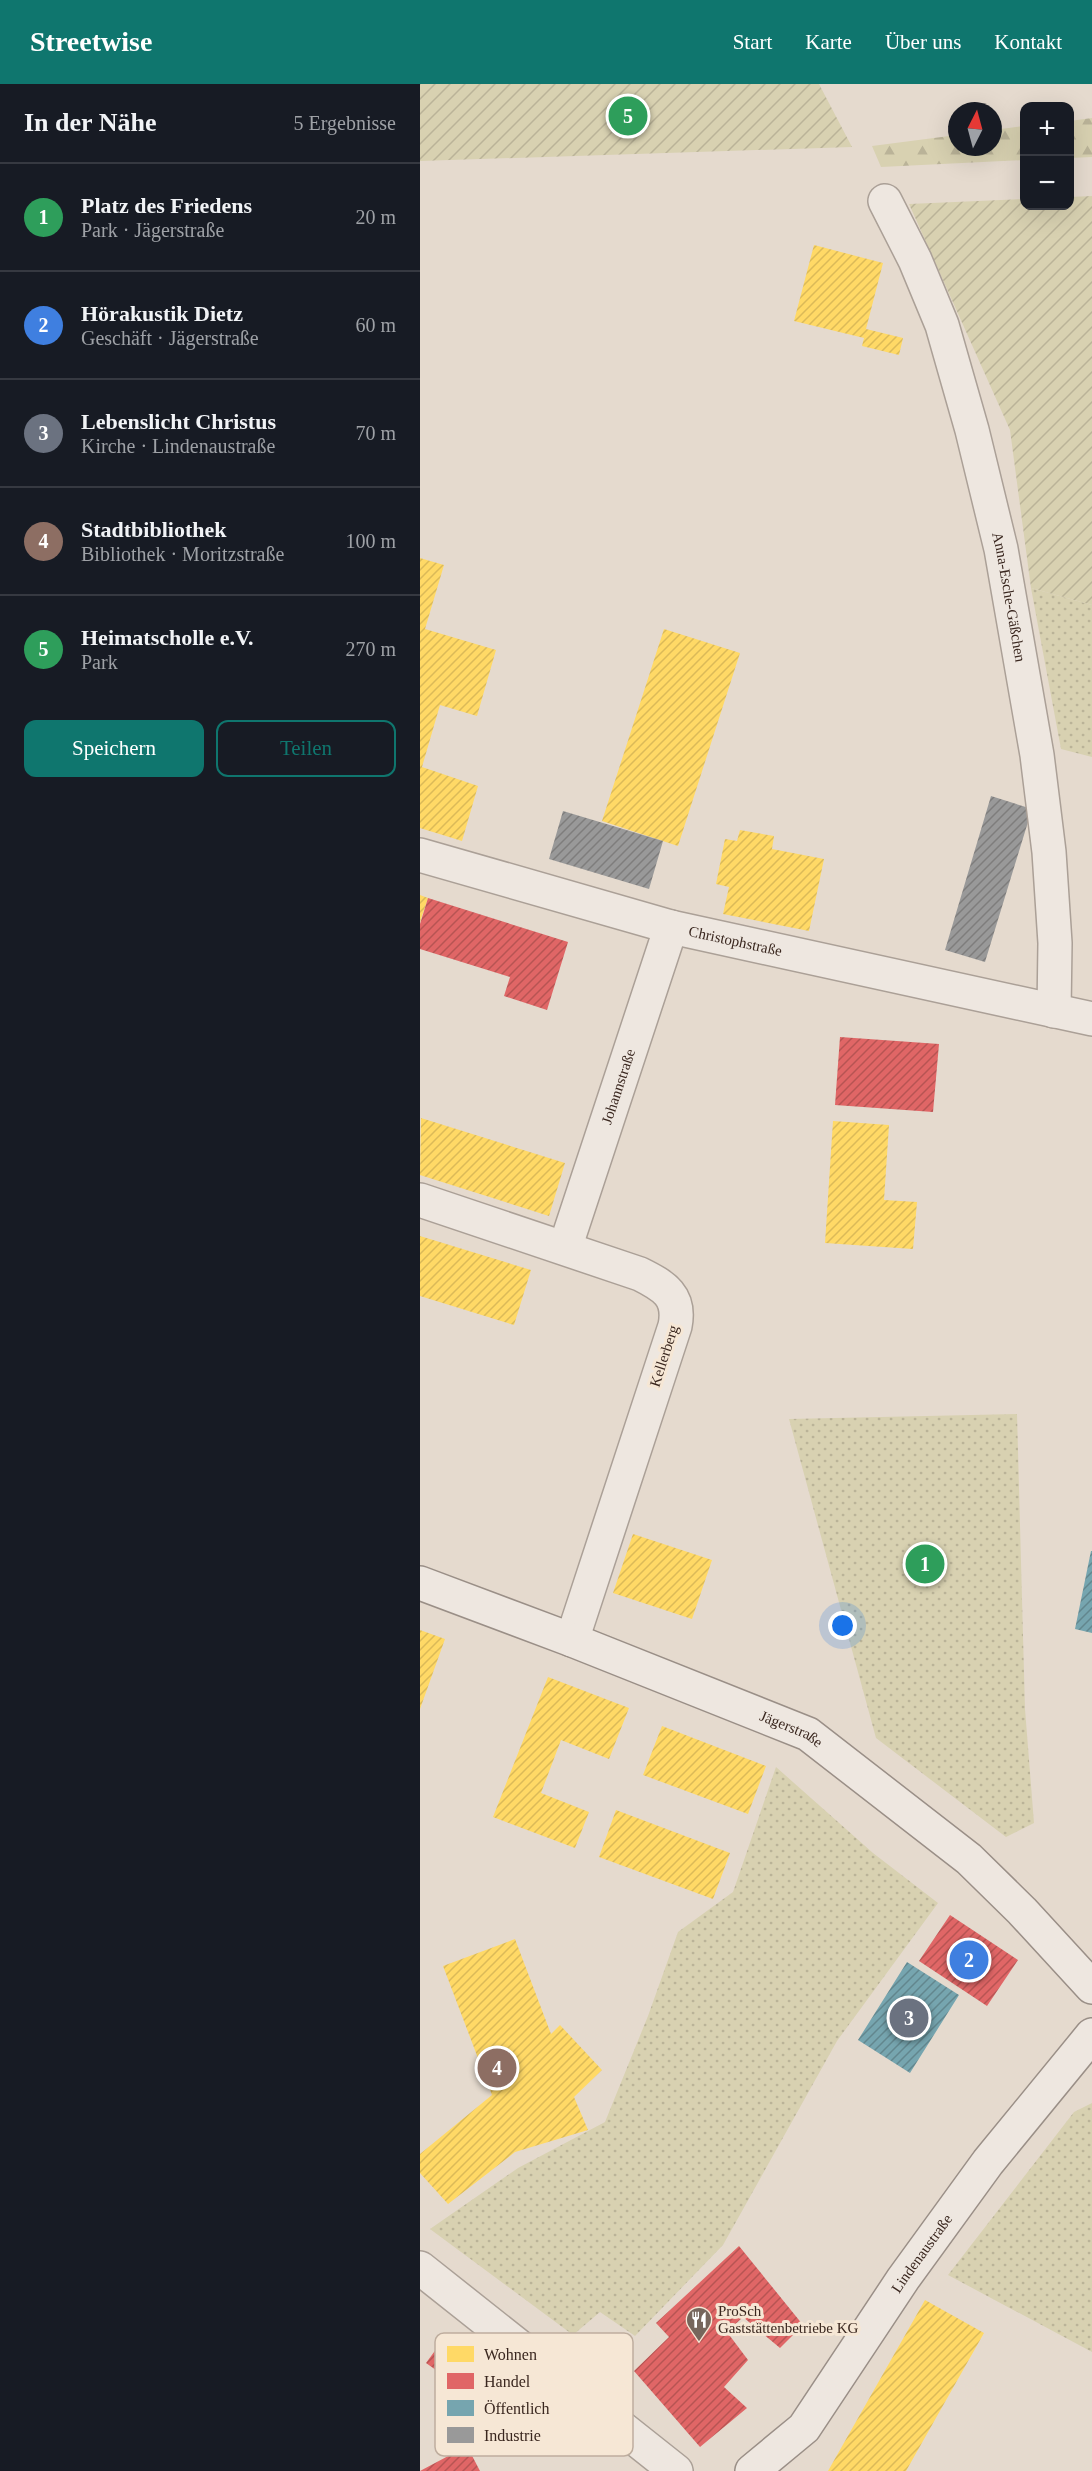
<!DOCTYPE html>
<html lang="de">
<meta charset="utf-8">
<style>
:root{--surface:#171b24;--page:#242831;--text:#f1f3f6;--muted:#9ea1a6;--line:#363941;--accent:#0f766e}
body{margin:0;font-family:Georgia,serif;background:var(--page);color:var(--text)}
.controls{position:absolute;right:18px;top:18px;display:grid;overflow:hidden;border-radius:12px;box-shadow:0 6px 24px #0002}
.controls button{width:54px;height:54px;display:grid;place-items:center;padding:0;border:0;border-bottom:2px solid var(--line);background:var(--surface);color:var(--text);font:30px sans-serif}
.compass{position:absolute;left:528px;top:18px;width:54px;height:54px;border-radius:50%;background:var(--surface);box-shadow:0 6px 24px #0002;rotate:6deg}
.you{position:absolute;left:423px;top:1542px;width:21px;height:21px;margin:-15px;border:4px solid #fff;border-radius:50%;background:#1a73e8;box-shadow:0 0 0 9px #1a73e833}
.badge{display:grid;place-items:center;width:39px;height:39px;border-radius:50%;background:var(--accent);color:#fff;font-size:20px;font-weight:700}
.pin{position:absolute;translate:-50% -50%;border:3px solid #fff;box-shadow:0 2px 6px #0006}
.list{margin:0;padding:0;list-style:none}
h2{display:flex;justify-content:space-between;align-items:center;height:78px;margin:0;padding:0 24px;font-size:26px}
h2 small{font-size:20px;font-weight:400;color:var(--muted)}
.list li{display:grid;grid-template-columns:39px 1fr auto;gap:18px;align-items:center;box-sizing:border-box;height:108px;padding:0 24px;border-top:2px solid var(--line)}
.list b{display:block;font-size:22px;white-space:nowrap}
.list p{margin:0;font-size:20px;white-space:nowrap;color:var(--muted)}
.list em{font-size:20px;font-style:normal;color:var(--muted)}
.actions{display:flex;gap:12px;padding:18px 24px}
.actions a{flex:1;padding:14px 0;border:2px solid var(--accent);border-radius:12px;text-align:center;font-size:21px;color:var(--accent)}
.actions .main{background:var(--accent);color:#fff}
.map{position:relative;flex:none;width:672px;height:2387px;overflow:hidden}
header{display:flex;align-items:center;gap:36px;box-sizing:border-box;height:84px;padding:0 30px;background:var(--accent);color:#fff}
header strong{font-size:28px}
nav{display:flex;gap:33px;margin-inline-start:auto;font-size:21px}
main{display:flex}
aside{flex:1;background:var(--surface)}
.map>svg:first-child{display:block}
.grass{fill:url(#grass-dots)}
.forest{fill:url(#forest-firs)}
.garden{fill:url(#garden-furrows)}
.homes{fill:url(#homes-hatch)}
.shops{fill:url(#shops-hatch)}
.public{fill:url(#public-hatch)}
.industry{fill:url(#industry-hatch)}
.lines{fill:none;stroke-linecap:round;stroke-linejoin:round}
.street-casing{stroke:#aba097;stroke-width:36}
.secondary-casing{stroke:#9a8f87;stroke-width:36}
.street{stroke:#eee7e0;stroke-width:33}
.secondary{stroke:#eee7e0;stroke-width:33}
.labels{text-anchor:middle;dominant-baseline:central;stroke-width:6;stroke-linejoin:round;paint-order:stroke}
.street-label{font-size:15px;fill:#3a271f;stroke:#f6e7d5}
.poi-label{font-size:15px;fill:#3a271f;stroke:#f6e7d5;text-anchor:start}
.key{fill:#f6e7d5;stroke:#bead9e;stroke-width:1.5}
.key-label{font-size:16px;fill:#3a271f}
</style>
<header>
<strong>Streetwise</strong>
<nav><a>Start</a><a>Karte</a><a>Über uns</a><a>Kontakt</a></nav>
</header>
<main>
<aside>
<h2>In der Nähe<small>5 Ergebnisse</small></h2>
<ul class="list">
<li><span class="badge" style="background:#2e9e5b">1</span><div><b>Platz des Friedens</b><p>Park · Jägerstraße</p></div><em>20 m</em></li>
<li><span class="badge" style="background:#3f7fe0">2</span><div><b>Hörakustik Dietz</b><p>Geschäft · Jägerstraße</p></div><em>60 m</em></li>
<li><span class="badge" style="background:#6b7280">3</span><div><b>Lebenslicht Christus</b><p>Kirche · Lindenaustraße</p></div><em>70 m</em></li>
<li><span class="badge" style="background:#8d6e63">4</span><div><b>Stadtbibliothek</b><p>Bibliothek · Moritzstraße</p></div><em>100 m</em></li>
<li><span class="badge" style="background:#2e9e5b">5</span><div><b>Heimatscholle e.V.</b><p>Park</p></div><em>270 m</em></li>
</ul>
<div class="actions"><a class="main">Speichern</a><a>Teilen</a></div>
</aside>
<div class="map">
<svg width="672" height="2387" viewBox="0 0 672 2387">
<defs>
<pattern id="grass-dots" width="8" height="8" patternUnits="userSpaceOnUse" patternTransform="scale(1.5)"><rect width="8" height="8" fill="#d8d1b1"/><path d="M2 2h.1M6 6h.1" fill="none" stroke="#bab398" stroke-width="1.8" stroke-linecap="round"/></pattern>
<pattern id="forest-firs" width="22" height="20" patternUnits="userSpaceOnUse" patternTransform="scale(1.5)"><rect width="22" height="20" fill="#d8d1b1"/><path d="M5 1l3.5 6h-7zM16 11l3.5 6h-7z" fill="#bab398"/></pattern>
<pattern id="garden-furrows" width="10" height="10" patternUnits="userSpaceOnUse" patternTransform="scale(1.5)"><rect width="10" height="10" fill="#d8d1b1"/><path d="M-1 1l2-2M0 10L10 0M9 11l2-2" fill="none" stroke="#bab398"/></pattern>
<pattern id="homes-hatch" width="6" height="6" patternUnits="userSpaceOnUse" patternTransform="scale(1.5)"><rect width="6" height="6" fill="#ffd966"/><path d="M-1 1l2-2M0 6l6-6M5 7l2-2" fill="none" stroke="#dbba58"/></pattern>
<pattern id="shops-hatch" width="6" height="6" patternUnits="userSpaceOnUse" patternTransform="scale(1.5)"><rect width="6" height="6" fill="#e06666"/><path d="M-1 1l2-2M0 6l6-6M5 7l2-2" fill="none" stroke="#b75453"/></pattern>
<pattern id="public-hatch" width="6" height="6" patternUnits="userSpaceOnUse" patternTransform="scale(1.5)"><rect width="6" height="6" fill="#76a5af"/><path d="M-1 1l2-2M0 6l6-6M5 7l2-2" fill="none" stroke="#62868e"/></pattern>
<pattern id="industry-hatch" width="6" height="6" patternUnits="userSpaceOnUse" patternTransform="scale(1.5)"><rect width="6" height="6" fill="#999"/><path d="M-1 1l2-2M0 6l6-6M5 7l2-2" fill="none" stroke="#7e7d7c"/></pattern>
</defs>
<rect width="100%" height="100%" fill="#e5dace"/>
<path class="grass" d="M 611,504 L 672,521 L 672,673 L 641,665 Z
M 597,1330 L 605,1625 L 614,1739 L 586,1753 L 456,1654 L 369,1335 Z
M 356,1683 L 453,1769 L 518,1819 L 417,1957 L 303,2161 L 215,2252 L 180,2228 L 153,2251 L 10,2145 L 98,2084 L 185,2038 L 228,1932 L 258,1848 L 313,1808 Z
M 672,2019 L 672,2268 L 528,2191 L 654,2028 Z"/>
<path class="forest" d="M 672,34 L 672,73 L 650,74 L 650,37 Z
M 604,42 L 604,76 L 461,83 L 452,62 L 537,51 L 537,63 L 573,63 L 573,46 Z"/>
<path class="garden" d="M 0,0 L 399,0 L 432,63 L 0,77 Z
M 672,112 L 672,521 L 611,504 L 590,346 L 489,120 L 604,115 L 604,122 L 650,122 L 650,113 Z"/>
<path class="homes" d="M 394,161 L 463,179 L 446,245 L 483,254 L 479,271 L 442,262 L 444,254 L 374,237 Z
M 0,474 L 24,481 L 5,545 L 76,566 L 57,632 L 20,621 L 2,683 L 58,702 L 42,757 L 0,744 Z
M 244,545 L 320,569 L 258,762 L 182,737 Z
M 320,746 L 354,752 L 352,765 L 404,775 L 389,847 L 303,830 L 309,803 L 296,800 L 305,755 L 317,757 Z
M 0,811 L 8,814 L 0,838 Z
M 1,1034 L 145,1079 L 129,1132 L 0,1091 Z
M 413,1037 L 469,1041 L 464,1116 L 497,1118 L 493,1165 L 405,1159 Z
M 0,1152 L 111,1186 L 94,1241 L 0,1212 Z
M 213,1450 L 292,1476 L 272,1535 L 193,1509 Z
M 0,1546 L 25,1555 L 0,1625 Z
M 128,1593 L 209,1624 L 189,1675 L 141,1656 L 121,1709 L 169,1728 L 155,1764 L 73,1733 Z
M 242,1642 L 346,1682 L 328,1730 L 223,1691 Z
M 196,1726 L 310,1769 L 293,1815 L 179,1773 Z
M 95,1855 L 131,1950 L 140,1941 L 182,1986 L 154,2013 L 168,2046 L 95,2068 L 28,2120 L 0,2089 L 0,2070 L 72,2011 L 23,1882 Z
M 505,2216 L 564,2249 L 486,2387 L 408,2387 Z"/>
<path class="shops" d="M 8,814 L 148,858 L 127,926 L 84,912 L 90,893 L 0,865 L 0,840 Z
M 420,953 L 519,960 L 513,1028 L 415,1021 Z
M 530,1831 L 598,1876 L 567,1922 L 499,1877 Z
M 319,2162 L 383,2241 L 360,2264 L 323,2233 L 307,2248 L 328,2276 L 304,2303 L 327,2324 L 280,2363 L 214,2287 L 249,2253 L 236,2239 Z
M 25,2253 L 59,2278 L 40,2303 L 6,2279 Z
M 47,2362 L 60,2387 L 0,2387 Z"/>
<path class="public" d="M 671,1467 L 672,1467 L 672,1549 L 655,1545 Z
M 487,1878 L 539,1911 L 490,1989 L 438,1956 Z"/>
<path class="industry" d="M 571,712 L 612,725 L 565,878 L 525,866 Z
M 143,727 L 243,757 L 229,805 L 129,775 Z"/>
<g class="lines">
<defs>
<g id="street">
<path id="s1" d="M 465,117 L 495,176 L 522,241 L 552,346 L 581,465 L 617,671 L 629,768 L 635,859 L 634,927"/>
<path id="s2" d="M 0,771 L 251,843 L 672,935"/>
<path d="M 0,1116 L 220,1190 C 244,1202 261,1212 255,1242 L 152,1556"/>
<path id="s3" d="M 145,1164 L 251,843"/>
<path d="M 0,2184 L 256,2387"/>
</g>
<g id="secondary">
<path id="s4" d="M 0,1499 L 152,1556 L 388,1650 L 549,1775 L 602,1827 L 672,1903"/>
<path id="s5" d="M 332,2387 L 384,2344 L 483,2195 L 568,2078 L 672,1951"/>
</g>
</defs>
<use href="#street" class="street-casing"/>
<use href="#secondary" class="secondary-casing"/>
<use href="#street" class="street"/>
<use href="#secondary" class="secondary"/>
</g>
<defs>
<symbol id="restaurant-pin" viewBox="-11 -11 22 30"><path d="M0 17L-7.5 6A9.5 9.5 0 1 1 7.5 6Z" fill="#76665c" stroke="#f6e7d5"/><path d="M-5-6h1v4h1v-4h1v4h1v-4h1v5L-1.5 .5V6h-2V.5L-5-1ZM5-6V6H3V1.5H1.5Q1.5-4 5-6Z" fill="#fff"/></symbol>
</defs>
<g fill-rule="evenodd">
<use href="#restaurant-pin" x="264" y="2221" width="30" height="40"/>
</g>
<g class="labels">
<g class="street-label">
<text stroke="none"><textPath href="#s1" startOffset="417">Anna-Esche-Gäßchen</textPath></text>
<text stroke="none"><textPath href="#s2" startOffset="327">Christophstraße</textPath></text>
<text stroke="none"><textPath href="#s3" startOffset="170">Johannstraße</textPath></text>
<text transform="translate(244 1272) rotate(-72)">Kellerberg</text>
<text stroke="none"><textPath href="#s4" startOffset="399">Jägerstraße</textPath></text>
<text stroke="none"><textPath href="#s5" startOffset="278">Lindenaustraße</textPath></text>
</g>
<g class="poi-label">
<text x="298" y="2227">ProSch<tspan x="298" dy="17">Gaststättenbetriebe KG</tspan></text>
</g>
</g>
<rect x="15" y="2249" width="198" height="123" rx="9" class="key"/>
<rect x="27" y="2262" width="27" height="16" fill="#ffd966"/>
<rect x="27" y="2289" width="27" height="16" fill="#e06666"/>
<rect x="27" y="2316" width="27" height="16" fill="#76a5af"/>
<rect x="27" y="2343" width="27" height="16" fill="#999"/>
<g class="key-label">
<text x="64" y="2276">Wohnen</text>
<text x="64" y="2303">Handel</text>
<text x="64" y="2330">Öffentlich</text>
<text x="64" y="2357">Industrie</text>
</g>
</svg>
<div class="controls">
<button>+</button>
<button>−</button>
</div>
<svg class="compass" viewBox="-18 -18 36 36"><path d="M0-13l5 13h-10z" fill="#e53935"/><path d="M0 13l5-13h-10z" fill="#9ea1a6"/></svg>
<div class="you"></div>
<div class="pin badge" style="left:505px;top:1480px;background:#2e9e5b">1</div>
<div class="pin badge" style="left:549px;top:1876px;background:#3f7fe0">2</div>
<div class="pin badge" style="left:489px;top:1934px;background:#6b7280">3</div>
<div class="pin badge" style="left:77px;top:1984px;background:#8d6e63">4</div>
<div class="pin badge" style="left:208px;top:32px;background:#2e9e5b">5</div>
</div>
</main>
